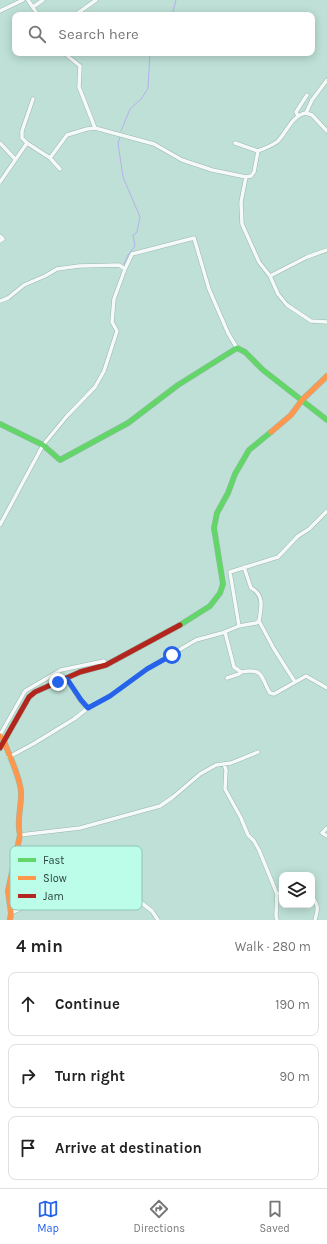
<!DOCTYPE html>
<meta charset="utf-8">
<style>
:root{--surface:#fff;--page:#f6f6f6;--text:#222;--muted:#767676;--line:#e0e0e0;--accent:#2563eb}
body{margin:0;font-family:Karla,sans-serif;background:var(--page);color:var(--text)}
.controls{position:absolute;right:12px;bottom:12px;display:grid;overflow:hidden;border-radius:8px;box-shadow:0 2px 10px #0003}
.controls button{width:36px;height:36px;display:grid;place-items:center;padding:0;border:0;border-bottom:1px solid var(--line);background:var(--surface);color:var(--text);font:20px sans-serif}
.stop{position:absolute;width:12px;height:12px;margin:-9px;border:3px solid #2563eb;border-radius:50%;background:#fff}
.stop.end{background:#2563eb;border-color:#fff;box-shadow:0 1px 4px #0008}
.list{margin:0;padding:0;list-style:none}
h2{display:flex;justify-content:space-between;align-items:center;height:52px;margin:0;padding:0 16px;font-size:17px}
h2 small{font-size:13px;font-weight:400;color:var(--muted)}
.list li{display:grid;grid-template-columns:26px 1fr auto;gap:12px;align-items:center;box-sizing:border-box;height:64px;margin:0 8px 8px;padding:0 8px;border:1px solid var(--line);border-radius:8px}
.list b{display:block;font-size:15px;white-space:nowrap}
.list em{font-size:13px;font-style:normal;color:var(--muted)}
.icon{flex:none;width:22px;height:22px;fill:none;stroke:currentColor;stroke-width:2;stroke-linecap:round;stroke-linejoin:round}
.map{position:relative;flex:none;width:327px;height:920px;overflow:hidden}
.search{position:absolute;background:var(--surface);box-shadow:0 2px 10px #0003;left:12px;right:12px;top:12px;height:44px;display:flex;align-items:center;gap:10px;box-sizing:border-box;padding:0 14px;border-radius:8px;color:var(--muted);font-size:15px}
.sheet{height:268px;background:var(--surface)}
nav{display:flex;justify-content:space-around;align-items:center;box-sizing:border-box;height:56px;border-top:1px solid var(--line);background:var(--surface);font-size:11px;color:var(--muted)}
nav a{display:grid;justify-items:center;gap:2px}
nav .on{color:var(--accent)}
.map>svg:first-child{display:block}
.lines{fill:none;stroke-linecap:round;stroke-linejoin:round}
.stream{stroke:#b6b0ef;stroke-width:1}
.street-casing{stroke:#9ab6ad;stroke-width:4.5}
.fast-casing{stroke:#9ab6ad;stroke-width:6}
.slow-casing{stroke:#9ab6ad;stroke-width:6}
.jam-casing{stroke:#9ab6ad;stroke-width:6}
.street{stroke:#f5faf9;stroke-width:3.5}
.fast{stroke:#63d668;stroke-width:5}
.slow{stroke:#ff974d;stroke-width:5}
.jam{stroke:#b3261e;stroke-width:5}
.route{stroke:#2563eb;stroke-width:5}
.key{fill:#bcfde9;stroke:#90c5b5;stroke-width:1}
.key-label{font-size:11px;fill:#28423b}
</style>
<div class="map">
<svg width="327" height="920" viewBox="0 0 327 920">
<rect width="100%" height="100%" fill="#bee0d6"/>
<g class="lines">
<path class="stream" d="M 172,15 L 176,0
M 121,131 L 130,109 L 142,98 L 148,88 L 150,53
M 120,137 L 118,143 L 123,177 L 140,217 L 137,232 L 133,235 L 135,246 L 128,255 L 124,264"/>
<defs>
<path id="street" d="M 28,0 L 38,15
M 33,7 L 43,0
M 0,11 L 23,0
M 75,15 L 96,0
M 64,53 L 80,66 L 79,87 L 95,128 L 154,144 L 182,160 L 212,170 L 246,177 L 251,176 L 254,172 L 258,151 C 265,148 272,146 278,141 C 287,132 292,115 306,113
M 327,80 L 312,100 L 306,113 L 312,115 L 327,131
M 298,116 L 296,112 L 307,95
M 0,143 L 15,159
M 27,143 L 22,138 L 22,131 L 33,99
M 235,143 L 258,151
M 50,158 L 60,169
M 246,177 L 241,202 L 242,224 L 259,262 L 270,276 L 278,294 L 287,305 L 311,321 L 327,322
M 0,182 L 27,143 L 50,158 L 67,135 L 87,129 L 95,128
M 0,236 L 3,239 L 0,241
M 270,276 L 307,257 L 327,250
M 0,301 L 8,298 L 24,285 L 45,276 L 57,269 L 79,266 L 119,265 L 125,269 L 132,254 L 194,238 L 209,289 L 228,333 L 237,348
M 0,525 L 43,445 L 67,416 L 95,387 L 104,371 L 117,331 L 112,322 L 114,299 L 125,269
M 259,621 L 274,649 L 295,682
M 239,626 L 256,623 L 259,621 C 261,608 265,595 251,588 L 244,567
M 225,632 L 234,667 L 241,672 C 265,668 260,677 270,693 L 274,694 L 306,676 L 327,688
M 227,678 L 239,674 L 241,672
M 67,679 C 70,683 71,686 74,690 C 77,697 83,704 88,708 L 110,696 L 147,669 L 196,640 L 222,633 L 239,626 L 230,572 L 278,557 L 298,536 L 309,529 L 327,511
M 0,735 L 25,691 L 61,670 L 104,661 L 106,665
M 9,757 L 33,744 L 74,719 L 88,708
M 224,764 L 226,770 L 225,789 L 241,818 L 248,835 L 254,841 L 259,850 L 277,894
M 327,828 L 322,833 L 327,836
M 20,835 L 80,828 L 160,806 L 173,797 L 200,774 L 216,765 L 231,763 L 258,752
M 312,896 C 319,907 318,908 315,920
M 11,913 L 34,903 L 52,880 L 69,873 L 94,866 L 108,897 L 125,890 L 152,911 L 158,920
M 277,920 L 276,916 L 277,894 L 282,892"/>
<path id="fast" d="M 0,424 L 43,445 L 60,460 L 128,423 L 178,385 L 237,348 L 245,352 L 263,370 L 327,420
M 180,625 L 210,606 L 220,593 L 223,584 L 214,528 L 217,513 L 228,493 L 235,474 L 249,450 L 271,432"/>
<path id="slow" d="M 271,432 L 291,415 L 302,400 L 327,376
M 0,736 L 4,741 C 10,758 19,774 21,791 C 22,806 16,821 20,835 L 8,891 L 11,913 L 10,920"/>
<path id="jam" d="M 0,748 L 29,697 L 35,692 L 80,672 L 106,665 L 180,625"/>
</defs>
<use href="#street" class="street-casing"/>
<use href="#fast" class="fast-casing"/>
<use href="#slow" class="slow-casing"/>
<use href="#jam" class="jam-casing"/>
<use href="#street" class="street"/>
<use href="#fast" class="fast"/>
<use href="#slow" class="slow"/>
<use href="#jam" class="jam"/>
</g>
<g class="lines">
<path class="route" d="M 58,682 L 67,679 L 81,700 L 88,708 L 110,696 L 147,669 L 172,655"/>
</g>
<rect x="10" y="846" width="132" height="64" rx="6" class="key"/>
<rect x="18" y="858" width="18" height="4" fill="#63d668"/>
<rect x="18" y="876" width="18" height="4" fill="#ff974d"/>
<rect x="18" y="894" width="18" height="4" fill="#b3261e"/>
<g class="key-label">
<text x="43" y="864">Fast</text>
<text x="43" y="882">Slow</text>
<text x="43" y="900">Jam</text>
</g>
</svg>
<div class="controls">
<button><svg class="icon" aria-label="layers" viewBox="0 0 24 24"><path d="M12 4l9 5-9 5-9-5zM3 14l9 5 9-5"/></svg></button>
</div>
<div class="stop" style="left:172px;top:655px"></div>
<div class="stop end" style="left:58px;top:682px"></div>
<div class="search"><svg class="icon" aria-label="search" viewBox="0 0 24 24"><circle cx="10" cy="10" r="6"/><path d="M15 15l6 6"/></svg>Search here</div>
</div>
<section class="sheet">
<h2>4 min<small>Walk · 280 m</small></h2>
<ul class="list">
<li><svg class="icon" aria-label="ahead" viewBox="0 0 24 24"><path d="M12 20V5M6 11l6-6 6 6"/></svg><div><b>Continue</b></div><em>190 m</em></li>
<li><svg class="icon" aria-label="right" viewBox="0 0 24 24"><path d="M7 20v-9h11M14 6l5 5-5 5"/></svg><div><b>Turn right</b></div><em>90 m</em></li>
<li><svg class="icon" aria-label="arrive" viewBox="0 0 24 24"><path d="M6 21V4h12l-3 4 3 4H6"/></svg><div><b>Arrive at destination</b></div></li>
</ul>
</section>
<nav>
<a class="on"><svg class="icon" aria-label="map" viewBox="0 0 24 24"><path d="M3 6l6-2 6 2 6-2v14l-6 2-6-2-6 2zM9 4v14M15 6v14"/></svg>Map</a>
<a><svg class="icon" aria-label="directions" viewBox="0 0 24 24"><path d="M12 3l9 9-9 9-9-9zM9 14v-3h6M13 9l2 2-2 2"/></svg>Directions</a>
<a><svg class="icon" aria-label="saved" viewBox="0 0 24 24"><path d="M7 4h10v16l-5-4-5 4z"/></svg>Saved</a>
</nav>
